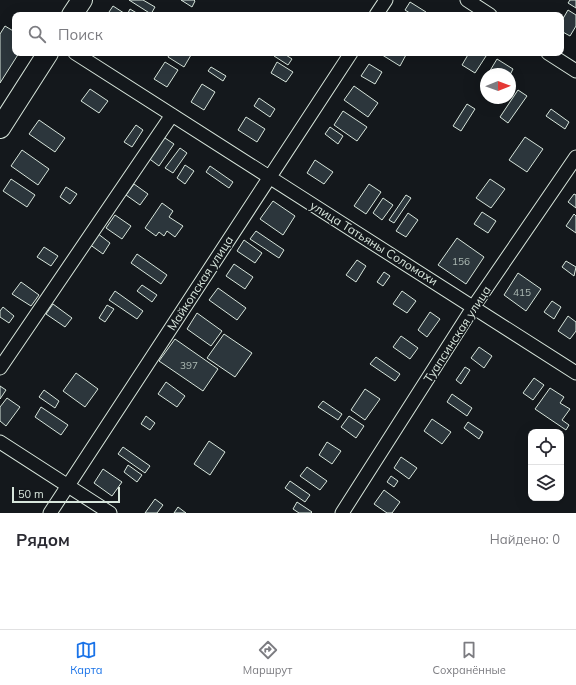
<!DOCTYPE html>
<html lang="ru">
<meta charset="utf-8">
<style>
:root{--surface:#fff;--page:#f2f2f3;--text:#2b2b33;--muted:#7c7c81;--line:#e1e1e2;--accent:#1a73e8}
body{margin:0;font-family:Mulish,sans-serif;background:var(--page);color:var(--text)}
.controls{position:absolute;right:12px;bottom:12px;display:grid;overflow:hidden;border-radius:8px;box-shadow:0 4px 16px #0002}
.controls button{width:36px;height:36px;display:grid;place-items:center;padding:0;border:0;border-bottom:1px solid var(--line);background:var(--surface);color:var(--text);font:20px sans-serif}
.compass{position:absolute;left:480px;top:68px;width:36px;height:36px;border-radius:50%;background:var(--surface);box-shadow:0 4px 16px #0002;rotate:89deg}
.scale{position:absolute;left:12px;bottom:10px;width:108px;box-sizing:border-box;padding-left:4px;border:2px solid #d8e6dc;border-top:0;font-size:11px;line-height:14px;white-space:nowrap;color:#d8e6dc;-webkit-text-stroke:3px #14181c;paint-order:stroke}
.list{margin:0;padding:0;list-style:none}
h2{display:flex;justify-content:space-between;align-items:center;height:52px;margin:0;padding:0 16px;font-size:17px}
h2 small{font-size:13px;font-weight:400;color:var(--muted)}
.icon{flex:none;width:22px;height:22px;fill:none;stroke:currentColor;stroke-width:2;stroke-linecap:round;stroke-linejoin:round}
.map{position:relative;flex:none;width:576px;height:513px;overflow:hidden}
.search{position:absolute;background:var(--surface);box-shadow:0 4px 16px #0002;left:12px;right:12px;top:12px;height:44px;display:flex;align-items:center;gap:10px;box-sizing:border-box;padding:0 14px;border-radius:8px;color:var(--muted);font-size:15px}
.sheet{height:116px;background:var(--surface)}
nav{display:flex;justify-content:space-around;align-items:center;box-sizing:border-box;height:56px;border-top:1px solid var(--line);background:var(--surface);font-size:11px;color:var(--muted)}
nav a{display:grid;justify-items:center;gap:2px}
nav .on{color:var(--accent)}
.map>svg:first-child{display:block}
.building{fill:#2c363c;stroke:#d8e6dc}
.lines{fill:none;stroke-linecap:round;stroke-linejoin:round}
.street-casing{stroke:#d8e6dc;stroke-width:15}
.primary-casing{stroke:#d8e6dc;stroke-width:22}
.street{stroke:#14181c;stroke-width:13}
.primary{stroke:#14181c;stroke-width:20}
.labels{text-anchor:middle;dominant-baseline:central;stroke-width:3;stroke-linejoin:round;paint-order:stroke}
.number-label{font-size:10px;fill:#adbab4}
.street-label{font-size:12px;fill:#d8e6dc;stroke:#14181c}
</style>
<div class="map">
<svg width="576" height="513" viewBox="0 0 576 513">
<rect width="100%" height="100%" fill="#14181c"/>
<path class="building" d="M 129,0 L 143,0 L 155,7 L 151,14 Z
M 181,0 L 194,0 L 195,1 L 192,7 Z
M 570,0 L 576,0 L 576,8 L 568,3 Z
M 410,2 L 426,12 L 424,15 L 413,15 L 405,10 Z
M 113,6 L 127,15 L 107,15 Z
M 130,9 L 140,15 L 131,15 L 128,13 Z
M 568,10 L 576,15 L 576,26 L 570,36 L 561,31 L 561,22 Z
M 5,26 L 15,32 L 15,53 L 19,53 L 0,83 L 0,34 Z
M 170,53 L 189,53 L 191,55 L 184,67 L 168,57 Z
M 276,53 L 283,53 L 292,59 L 288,65 L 274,56 Z
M 379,53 L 407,53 L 400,66 Z
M 469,53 L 488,53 L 475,73 L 462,65 Z
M 497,59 L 513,69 L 510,75 L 488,74 Z
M 165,62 L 178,70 L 167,87 L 154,79 Z
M 277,62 L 293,72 L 286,82 L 271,73 Z
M 369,64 L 382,72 L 375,84 L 361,76 Z
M 211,67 L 226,76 L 223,81 L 208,71 Z
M 202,84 L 215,92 L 204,110 L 191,102 Z
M 354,86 L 378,103 L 368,117 L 344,100 Z
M 90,89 L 108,101 L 99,113 L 81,101 Z
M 518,90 L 527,96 L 508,123 L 500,117 Z
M 259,98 L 275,109 L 270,117 L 254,106 Z
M 467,104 L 475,109 L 461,131 L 453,126 Z
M 551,109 L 569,122 L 565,129 L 546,116 Z
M 343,111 L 367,127 L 357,141 L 334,125 Z
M 246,117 L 265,129 L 257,142 L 238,130 Z
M 39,120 L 65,138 L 55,152 L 29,134 Z
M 136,125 L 143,130 L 132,147 L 124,142 Z
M 330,127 L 343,136 L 338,144 L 325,134 Z
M 162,136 L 174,144 L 159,166 L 147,157 Z
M 525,137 L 543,149 L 527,172 L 509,160 Z
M 180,148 L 187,153 L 173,173 L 165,168 Z
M 22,150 L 49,169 L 38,185 L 11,166 Z
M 315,160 L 333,172 L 324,184 L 307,173 Z
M 185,165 L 194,171 L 185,184 L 177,178 Z
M 210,166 L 233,182 L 229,188 L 206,172 Z
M 11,179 L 35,195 L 27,207 L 3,191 Z
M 490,179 L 505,189 L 491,208 L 476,198 Z
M 134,184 L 148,194 L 140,205 L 126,195 Z
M 369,184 L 381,192 L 366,214 L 354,206 Z
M 66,187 L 77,194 L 70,204 L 60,197 Z
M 574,194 L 576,195 L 576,208 L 568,202 Z
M 406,195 L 411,198 L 394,223 L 389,220 Z
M 383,198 L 393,205 L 382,220 L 373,213 Z
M 273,201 L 295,216 L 283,235 L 260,219 Z
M 162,203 L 173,211 L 169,217 L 183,226 L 175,237 L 167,231 L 164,236 L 159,232 L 156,236 L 145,228 Z
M 482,212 L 496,221 L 488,233 L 474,224 Z
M 408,213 L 418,220 L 406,237 L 396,231 Z
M 574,214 L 576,216 L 576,233 L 566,226 Z
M 115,215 L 131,226 L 122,239 L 106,228 Z
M 256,231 L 284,250 L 279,258 L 250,239 Z
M 97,233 L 110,243 L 103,254 L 89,244 Z
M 457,238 L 484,257 L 466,284 L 438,265 Z
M 244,240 L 262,253 L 255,263 L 237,251 Z
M 44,247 L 58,256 L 51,266 L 37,257 Z
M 137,254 L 167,275 L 161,284 L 131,263 Z
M 357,260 L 366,266 L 356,282 L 346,275 Z
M 566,261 L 576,267 L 574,276 L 562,267 Z
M 234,264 L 253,277 L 245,289 L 226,276 Z
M 384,272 L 390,276 L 383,286 L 377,282 Z
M 518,273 L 541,289 L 526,311 L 504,295 Z
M 21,282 L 39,295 L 31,306 L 12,294 Z
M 142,285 L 157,295 L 152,302 L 137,291 Z
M 218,288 L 246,308 L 237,320 L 209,300 Z
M 115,291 L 143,311 L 137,319 L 109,300 Z
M 402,291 L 416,301 L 407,313 L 393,304 Z
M 552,301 L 561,307 L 554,319 L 544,312 Z
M 53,304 L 72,318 L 65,327 L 46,314 Z
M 107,305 L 114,309 L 105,322 L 99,318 Z
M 3,307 L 14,316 L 9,323 L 0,317 L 0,311 Z
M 430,312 L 440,319 L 427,337 L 418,330 Z
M 197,313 L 222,331 L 211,346 L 187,329 Z
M 568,316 L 576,322 L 576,331 L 570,339 L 558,331 Z
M 224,334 L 252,353 L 235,377 L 207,358 Z
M 401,336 L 418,348 L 410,359 L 393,347 Z
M 175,339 L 218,369 L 203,391 L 159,361 Z
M 479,347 L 492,356 L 484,368 L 471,358 Z
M 376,357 L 400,374 L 395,381 L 370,364 Z
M 465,367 L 470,370 L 461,384 L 456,380 Z
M 76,373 L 98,389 L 85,407 L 63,391 Z
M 534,378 L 544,385 L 533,400 L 523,393 Z
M 166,382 L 185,396 L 177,407 L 158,394 Z
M 0,386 L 6,390 L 0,399 Z
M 550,388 L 564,397 L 560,403 L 570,409 L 562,420 L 569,425 L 566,430 L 535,409 Z
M 365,389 L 380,399 L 365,420 L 351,410 Z
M 44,390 L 59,401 L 55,408 L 39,397 Z
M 452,394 L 472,408 L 467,416 L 447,402 Z
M 7,398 L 20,407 L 6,426 L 0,421 L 0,407 Z
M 323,401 L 342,414 L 338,420 L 318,407 Z
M 41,407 L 68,425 L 61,435 L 35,417 Z
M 146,416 L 155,423 L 150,430 L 141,424 Z
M 349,416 L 364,426 L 356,438 L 341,427 Z
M 432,419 L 451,432 L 442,444 L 424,431 Z
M 468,422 L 483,432 L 479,439 L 464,428 Z
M 209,441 L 225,452 L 210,475 L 194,464 Z
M 327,442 L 341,451 L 332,464 L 319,455 Z
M 123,447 L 150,466 L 145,473 L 118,454 Z
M 401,457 L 417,468 L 409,479 L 394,468 Z
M 128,465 L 142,475 L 137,482 L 124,472 Z
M 307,467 L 327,481 L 320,490 L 300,476 Z
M 103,469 L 122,482 L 112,496 L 94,483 Z
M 391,476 L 398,481 L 394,487 L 387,482 Z
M 290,481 L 310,495 L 305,502 L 285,488 Z
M 384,490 L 400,502 L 392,513 L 387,513 L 374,504 Z
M 155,499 L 163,505 L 157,513 L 145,513 Z
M 297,502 L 312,512 L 311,513 L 299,513 L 293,509 Z
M 178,507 L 186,513 L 174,513 Z"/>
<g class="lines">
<defs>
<path id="street" d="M 467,0 L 490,15
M 376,15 L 386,0
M 75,53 L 576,373
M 548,53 L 576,71
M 0,368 L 172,115
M 0,442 L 110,513
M 50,513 L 351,53
M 342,513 L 474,306 L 576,157"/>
<path id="primary" d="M 72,15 L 82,0
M 0,128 L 48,53"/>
</defs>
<use href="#street" class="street-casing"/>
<use href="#primary" class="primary-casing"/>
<use href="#street" class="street"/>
<use href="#primary" class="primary"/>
</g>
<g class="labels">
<g class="number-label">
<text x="461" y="261">156</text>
<text x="522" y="292">415</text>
<text x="189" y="365">397</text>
</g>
<g class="street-label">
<text transform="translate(374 243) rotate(32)">улица Татьяны Соломахи</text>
<text transform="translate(200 283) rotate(-57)">Майкопская улица</text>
<text transform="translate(457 334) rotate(-57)">Туапсинская улица</text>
</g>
</g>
</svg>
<div class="controls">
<button><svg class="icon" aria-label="locate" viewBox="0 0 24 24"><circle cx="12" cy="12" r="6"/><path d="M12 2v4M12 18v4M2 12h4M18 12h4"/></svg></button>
<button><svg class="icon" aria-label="layers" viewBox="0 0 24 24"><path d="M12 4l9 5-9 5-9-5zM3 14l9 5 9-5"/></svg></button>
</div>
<svg class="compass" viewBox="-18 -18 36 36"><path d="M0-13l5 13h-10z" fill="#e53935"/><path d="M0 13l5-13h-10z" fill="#7c7c81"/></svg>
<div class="scale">50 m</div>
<div class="search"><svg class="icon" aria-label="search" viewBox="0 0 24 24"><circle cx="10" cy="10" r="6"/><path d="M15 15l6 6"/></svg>Поиск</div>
</div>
<section class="sheet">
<h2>Рядом<small>Найдено: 0</small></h2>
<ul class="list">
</ul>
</section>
<nav>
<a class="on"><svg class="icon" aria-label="map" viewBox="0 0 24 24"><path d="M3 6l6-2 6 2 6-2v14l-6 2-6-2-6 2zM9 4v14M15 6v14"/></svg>Карта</a>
<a><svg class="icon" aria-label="directions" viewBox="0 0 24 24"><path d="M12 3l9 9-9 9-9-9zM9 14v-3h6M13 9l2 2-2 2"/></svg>Маршрут</a>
<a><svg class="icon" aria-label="saved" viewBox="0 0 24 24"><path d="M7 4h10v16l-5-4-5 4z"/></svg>Сохранённые</a>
</nav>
